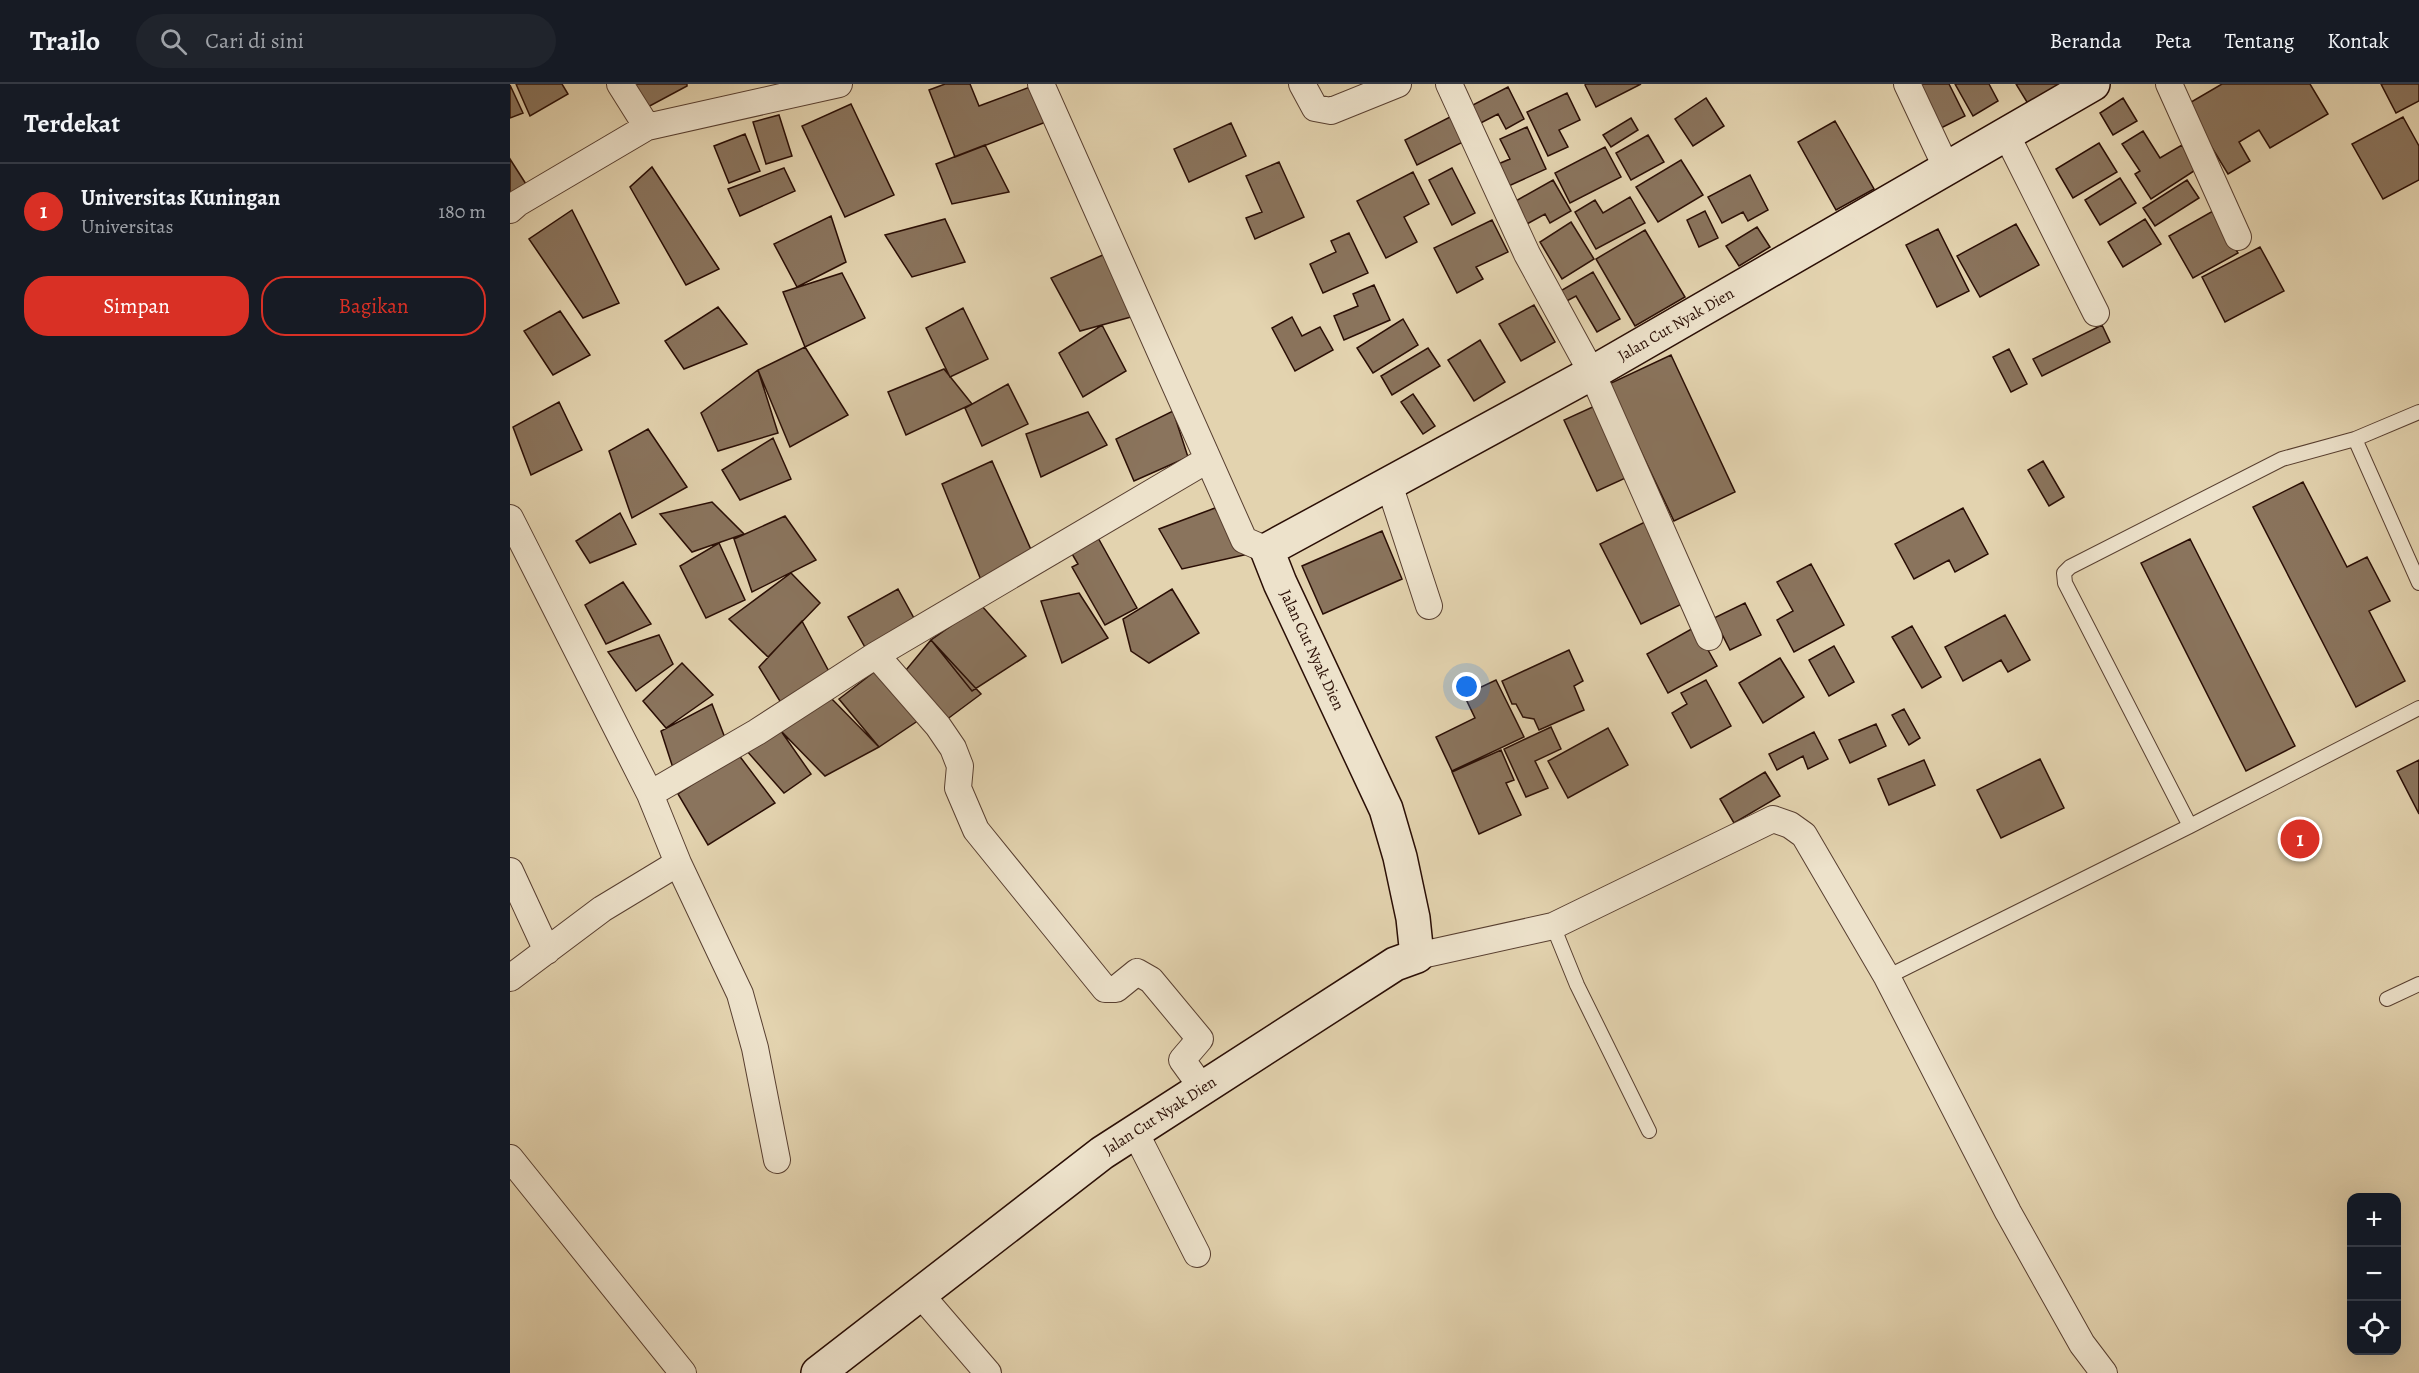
<!DOCTYPE html>
<html lang="id">
<meta charset="utf-8">
<style>
:root{--surface:#171b24;--page:#20242c;--text:#f1f3f6;--muted:#9ea1a6;--line:#363941;--accent:#d93025}
body{margin:0;font-family:Alegreya,serif;background:var(--page);color:var(--text)}
.controls{position:absolute;right:18px;bottom:18px;display:grid;overflow:hidden;border-radius:12px;box-shadow:0 6px 24px #0002}
.controls button{width:54px;height:54px;display:grid;place-items:center;padding:0;border:0;border-bottom:2px solid var(--line);background:var(--surface);color:var(--text);font:30px sans-serif}
.you{position:absolute;left:957px;top:603px;width:21px;height:21px;margin:-15px;border:4px solid #fff;border-radius:50%;background:#1a73e8;box-shadow:0 0 0 9px #1a73e833}
.badge{display:grid;place-items:center;width:39px;height:39px;border-radius:50%;background:var(--accent);color:#fff;font-size:20px;font-weight:700}
.pin{position:absolute;translate:-50% -50%;border:3px solid #fff;box-shadow:0 2px 6px #0006}
.list{margin:0;padding:0;list-style:none}
h2{display:flex;justify-content:space-between;align-items:center;height:78px;margin:0;padding:0 24px;font-size:26px}
h2 small{font-size:20px;font-weight:400;color:var(--muted)}
.list li{display:grid;grid-template-columns:39px 1fr auto;gap:18px;align-items:center;box-sizing:border-box;height:96px;padding:0 24px;border-top:2px solid var(--line)}
.list b{display:block;font-size:22px;white-space:nowrap}
.list p{margin:0;font-size:20px;white-space:nowrap;color:var(--muted)}
.list em{font-size:20px;font-style:normal;color:var(--muted)}
.actions{display:flex;gap:12px;padding:18px 24px}
.actions a{flex:1;padding:14px 0;border:2px solid var(--accent);border-radius:24px;text-align:center;font-size:21px;color:var(--accent)}
.actions .main{background:var(--accent);color:#fff}
.icon{flex:none;width:33px;height:33px;fill:none;stroke:currentColor;stroke-width:2;stroke-linecap:round;stroke-linejoin:round}
.map{position:relative;flex:none;width:1909px;height:1289px;overflow:hidden}
header{display:flex;align-items:center;gap:36px;box-sizing:border-box;height:84px;padding:0 30px;background:var(--surface);border-bottom:2px solid var(--line)}
header strong{font-size:28px}
nav{display:flex;gap:33px;margin-inline-start:auto;font-size:21px}
.search{width:420px;height:54px;background:var(--page);display:flex;align-items:center;gap:15px;box-sizing:border-box;padding:0 21px;border-radius:33px;color:var(--muted);font-size:22px}
main{display:flex}
aside{flex:1;background:var(--surface)}
.map>svg:first-child{display:block}
.building{fill:#8a745d;stroke:#2a0e05;stroke-width:1.5}
.lines{fill:none;stroke-linecap:round;stroke-linejoin:round}
.lane-casing{stroke:#583f30;stroke-width:16}
.street-casing{stroke:#583f30;stroke-width:28}
.secondary-casing{stroke:#2a0e05;stroke-width:36}
.lane{stroke:#ede2cb;stroke-width:14}
.street{stroke:#ede2cb;stroke-width:26}
.secondary{stroke:#ede2cb;stroke-width:33}
.labels{text-anchor:middle;dominant-baseline:central;stroke-width:5;stroke-linejoin:round;paint-order:stroke}
.street-label{font-size:16px;fill:#2a0e05;stroke:#ede2cb}
</style>
<header>
<strong>Trailo</strong>
<div class="search"><svg class="icon" aria-label="search" viewBox="0 0 24 24"><circle cx="10" cy="10" r="6"/><path d="M15 15l6 6"/></svg>Cari di sini</div>
<nav><a>Beranda</a><a>Peta</a><a>Tentang</a><a>Kontak</a></nav>
</header>
<main>
<aside>
<h2>Terdekat<small></small></h2>
<ul class="list">
<li><span class="badge">1</span><div><b>Universitas Kuningan</b><p>Universitas</p></div><em>180 m</em></li>
</ul>
<div class="actions"><a class="main">Simpan</a><a>Bagikan</a></div>
</aside>
<div class="map">
<svg width="1909" height="1289" viewBox="0 0 1909 1289">
<rect width="100%" height="100%" fill="#e3d3af"/>
<filter id="stains"><feTurbulence type="fractalNoise" baseFrequency=".00333" numOctaves="4"/><feColorMatrix values="0 0 0 0 .2 0 0 0 0 .09 0 0 0 0 .02 0 0 0 .5 -.17"/></filter>
<radialGradient id="worn" r=".72"><stop offset=".6" stop-color="#630" stop-opacity="0"/><stop offset="1" stop-color="#630" stop-opacity=".3"/></radialGradient>
<path class="building" d="M 6,0 L 52,0 L 58,10 L 20,32 Z
M 123,0 L 177,0 L 177,2 L 136,24 Z
M 435,0 L 460,0 L 469,22 L 528,0 L 541,36 L 445,73 L 419,6 Z
M 1076,0 L 1131,0 L 1086,23 L 1075,1 Z
M 1402,0 L 1439,0 L 1455,32 L 1431,44 Z
M 1445,0 L 1479,0 L 1488,17 L 1463,32 Z
M 1506,0 L 1557,0 L 1520,23 Z
M 1712,0 L 1800,0 L 1818,30 L 1760,64 L 1749,46 L 1729,58 L 1740,77 L 1718,90 L 1676,21 Z
M 1871,0 L 1909,0 L 1909,17 L 1886,29 Z
M 0,1 L 13,29 L 0,34 Z
M 998,3 L 1014,35 L 996,45 L 988,30 L 963,43 L 953,26 Z
M 1057,9 L 1070,36 L 1049,46 L 1058,63 L 1038,72 L 1017,28 Z
M 1196,14 L 1214,42 L 1183,62 L 1165,35 Z
M 1613,14 L 1627,37 L 1603,51 L 1590,29 Z
M 341,20 L 384,111 L 335,133 L 292,42 Z
M 269,31 L 282,72 L 256,80 L 243,38 Z
M 940,33 L 953,58 L 907,81 L 895,56 Z
M 1893,33 L 1909,62 L 1909,96 L 1873,115 L 1842,60 Z
M 1121,34 L 1128,46 L 1101,63 L 1093,51 Z
M 1325,37 L 1364,105 L 1326,126 L 1288,58 Z
M 721,39 L 736,72 L 679,98 L 664,65 Z
M 1017,43 L 1036,85 L 992,105 L 981,83 L 1000,75 L 990,55 Z
M 1633,47 L 1650,74 L 1672,61 L 1687,85 L 1641,115 L 1625,90 L 1630,87 L 1612,60 Z
M 235,50 L 250,87 L 219,99 L 204,62 Z
M 1138,51 L 1154,78 L 1121,96 L 1106,69 Z
M 1589,59 L 1607,88 L 1563,114 L 1546,85 Z
M 475,61 L 499,108 L 442,120 L 426,80 Z
M 1095,63 L 1111,93 L 1060,119 L 1045,89 Z
M 0,75 L 23,111 L 0,123 Z
M 1171,76 L 1193,111 L 1148,138 L 1126,103 Z
M 769,78 L 794,133 L 745,155 L 736,134 L 752,128 L 736,92 Z
M 142,83 L 209,185 L 176,201 L 120,103 Z
M 274,84 L 285,107 L 230,132 L 218,105 Z
M 942,84 L 965,129 L 942,141 L 919,96 Z
M 903,88 L 919,120 L 894,133 L 907,158 L 876,174 L 847,117 Z
M 1240,91 L 1258,126 L 1238,137 L 1233,128 L 1212,139 L 1198,113 Z
M 1610,94 L 1626,119 L 1590,141 L 1575,116 Z
M 1043,96 L 1061,127 L 1040,139 L 1035,130 L 1017,140 L 1004,118 Z
M 1677,96 L 1689,114 L 1645,142 L 1633,124 Z
M 1120,113 L 1135,139 L 1086,165 L 1065,128 L 1085,116 L 1093,129 Z
M 62,126 L 109,219 L 73,234 L 19,155 Z
M 1195,127 L 1208,154 L 1189,163 L 1177,136 Z
M 1703,127 L 1728,169 L 1683,194 L 1659,152 Z
M 321,132 L 336,178 L 287,203 L 264,160 Z
M 435,135 L 455,178 L 402,193 L 375,151 Z
M 1635,135 L 1651,160 L 1613,183 L 1598,158 Z
M 982,136 L 998,168 L 966,183 L 973,195 L 947,209 L 924,164 Z
M 1061,138 L 1084,175 L 1052,195 L 1030,158 Z
M 1506,140 L 1529,181 L 1470,213 L 1447,172 Z
M 1247,143 L 1260,163 L 1229,182 L 1216,162 Z
M 1428,145 L 1459,207 L 1427,223 L 1396,161 Z
M 1135,146 L 1175,213 L 1125,242 L 1086,175 Z
M 839,149 L 858,189 L 813,209 L 800,180 L 826,168 L 821,157 Z
M 1750,163 L 1774,207 L 1715,238 L 1692,193 Z
M 595,170 L 621,233 L 570,247 L 541,194 Z
M 1083,188 L 1110,235 L 1087,248 L 1066,212 L 1053,219 L 1047,209 Z
M 332,189 L 355,234 L 295,263 L 273,208 Z
M 864,201 L 880,236 L 834,256 L 824,232 L 848,222 L 843,210 Z
M 1024,221 L 1045,258 L 1011,277 L 989,240 Z
M 208,223 L 237,260 L 174,285 L 155,257 Z
M 453,224 L 478,275 L 440,293 L 416,244 Z
M 50,227 L 80,271 L 43,291 L 14,247 Z
M 782,233 L 792,252 L 810,243 L 823,266 L 785,287 L 762,244 Z
M 893,235 L 908,261 L 863,289 L 847,264 Z
M 592,241 L 616,287 L 573,313 L 549,269 Z
M 1592,241 L 1600,258 L 1532,292 L 1523,275 Z
M 970,256 L 995,298 L 964,317 L 938,276 Z
M 295,263 L 338,331 L 280,363 L 248,286 Z
M 918,264 L 930,282 L 882,311 L 871,292 Z
M 1499,265 L 1517,300 L 1501,308 L 1483,273 Z
M 1161,271 L 1225,408 L 1164,437 L 1099,300 Z
M 434,285 L 462,320 L 396,351 L 378,308 Z
M 248,286 L 268,349 L 208,367 L 191,329 Z
M 498,300 L 518,340 L 472,362 L 455,324 Z
M 903,310 L 925,342 L 913,350 L 891,318 Z
M 49,318 L 72,366 L 21,391 L 3,343 Z
M 1087,321 L 1120,392 L 1087,407 L 1054,336 Z
M 663,327 L 678,373 L 624,397 L 606,355 Z
M 578,328 L 597,361 L 531,393 L 516,350 Z
M 138,345 L 177,403 L 122,434 L 99,367 Z
M 263,354 L 281,395 L 230,416 L 212,386 Z
M 482,377 L 522,468 L 471,496 L 432,400 Z
M 1533,377 L 1554,413 L 1539,422 L 1518,386 Z
M 1793,398 L 1837,483 L 1857,473 L 1880,517 L 1859,527 L 1895,597 L 1846,623 L 1743,423 Z
M 202,418 L 234,450 L 182,468 L 150,430 Z
M 705,424 L 734,471 L 672,485 L 649,445 Z
M 1453,424 L 1478,470 L 1445,488 L 1439,476 L 1404,495 L 1385,460 Z
M 110,429 L 126,460 L 80,479 L 66,457 Z
M 275,432 L 306,476 L 242,508 L 224,455 Z
M 1137,437 L 1178,517 L 1131,540 L 1090,460 Z
M 582,443 L 627,524 L 595,541 L 562,483 L 568,480 L 555,458 Z
M 872,447 L 892,495 L 813,530 L 792,482 Z
M 1680,455 L 1785,662 L 1736,687 L 1631,479 Z
M 209,459 L 235,516 L 196,534 L 170,482 Z
M 1301,480 L 1334,541 L 1284,568 L 1267,536 L 1283,527 L 1267,498 Z
M 281,489 L 310,519 L 258,573 L 219,535 Z
M 113,498 L 141,540 L 96,560 L 75,521 Z
M 388,505 L 405,536 L 356,565 L 338,533 Z
M 662,505 L 689,549 L 639,579 L 621,567 L 613,535 Z
M 569,509 L 598,554 L 552,579 L 531,517 Z
M 1235,519 L 1251,551 L 1220,566 L 1204,534 Z
M 471,521 L 516,572 L 462,607 L 421,556 Z
M 1495,531 L 1520,576 L 1498,588 L 1491,576 L 1453,597 L 1435,563 Z
M 292,537 L 324,597 L 273,622 L 249,583 Z
M 1402,542 L 1431,593 L 1412,604 L 1382,553 Z
M 1185,543 L 1207,582 L 1158,609 L 1137,570 Z
M 149,551 L 163,580 L 126,607 L 98,568 Z
M 421,556 L 471,610 L 428,642 L 396,586 Z
M 1324,562 L 1344,598 L 1319,612 L 1299,576 Z
M 1059,566 L 1073,597 L 1064,602 L 1074,626 L 1029,646 L 1024,635 L 1013,633 L 1006,620 L 1002,620 L 992,597 Z
M 1270,574 L 1294,613 L 1253,639 L 1229,599 Z
M 172,579 L 203,611 L 156,644 L 133,617 Z
M 368,585 L 418,630 L 369,663 L 329,615 Z
M 986,596 L 1014,653 L 942,687 L 926,653 L 965,634 L 954,611 Z
M 1196,596 L 1221,642 L 1181,664 L 1162,629 L 1177,620 L 1171,609 Z
M 317,610 L 369,663 L 315,692 L 271,647 Z
M 202,620 L 215,654 L 163,684 L 151,647 Z
M 1394,625 L 1410,654 L 1399,661 L 1382,631 Z
M 1366,640 L 1376,662 L 1340,679 L 1329,656 Z
M 1041,643 L 1051,665 L 1025,677 L 1038,704 L 1016,713 L 994,665 Z
M 1098,644 L 1118,681 L 1058,714 L 1038,677 Z
M 271,647 L 301,690 L 274,709 L 236,666 Z
M 1304,648 L 1318,675 L 1298,685 L 1293,672 L 1267,686 L 1259,670 Z
M 991,666 L 1004,696 L 996,699 L 1011,731 L 969,750 L 942,688 Z
M 228,670 L 265,719 L 198,761 L 168,710 Z
M 1530,675 L 1554,724 L 1491,754 L 1467,706 Z
M 1414,676 L 1425,701 L 1379,721 L 1368,695 Z
M 1909,676 L 1909,730 L 1887,687 Z
M 1255,688 L 1270,712 L 1224,739 L 1210,715 Z"/>
<g class="lines">
<defs>
<path id="lane" d="M 1845,355 L 1909,499
M 1680,742 L 1555,499 L 1554,489 L 1560,483 L 1772,375 L 1845,355 L 1909,328
M 1043,842 L 1067,901 L 1139,1047
M 1377,893 L 1680,742 L 1909,624
M 1877,915 L 1909,900"/>
<path id="street" d="M 110,0 L 137,43
M 531,0 L 734,456 L 757,466
M 792,0 L 805,24 L 821,27 L 888,0
M 939,0 L 1017,170 L 1082,289 L 1199,553
M 1397,0 L 1437,85
M 1659,0 L 1728,153
M 1496,50 L 1586,229
M 0,126 L 8,119 L 137,43 L 329,0
M 879,400 L 919,522
M 0,434 L 140,710 L 168,779 L 92,825 L 0,894
M 366,571 L 428,642 L 443,664 L 450,682 L 448,704 L 466,746 L 595,905 L 606,905 L 627,888 L 641,896 L 690,955 L 672,976 L 693,1005
M 140,710 L 247,648 L 366,571 L 697,376
M 168,779 L 230,910 L 245,964 L 267,1076
M 0,787 L 37,867
M 907,872 L 1043,842 L 1263,735 L 1280,741 L 1294,751 L 1377,893 L 1498,1128 L 1572,1260 L 1594,1289
M 625,1048 L 687,1170
M 0,1074 L 173,1289
M 410,1210 L 478,1289"/>
<g id="secondary">
<path id="s1" d="M 308,1289 L 592,1069 L 885,880 L 907,872 L 903,834 L 890,773 L 876,725 L 770,499 L 757,466 L 1082,289 L 1583,0"/>
</g>
</defs>
<use href="#lane" class="lane-casing"/>
<use href="#street" class="street-casing"/>
<use href="#secondary" class="secondary-casing"/>
<use href="#lane" class="lane"/>
<use href="#street" class="street"/>
<use href="#secondary" class="secondary"/>
</g>
<g class="labels">
<g class="street-label">
<text stroke="none"><textPath href="#s1" startOffset="1634">Jalan Cut Nyak Dien</textPath></text>
<text transform="translate(802 566) rotate(65)">Jalan Cut Nyak Dien</text>
<text stroke="none"><textPath href="#s1" startOffset="428">Jalan Cut Nyak Dien</textPath></text>
</g>
</g>
<rect width="100%" height="100%" filter="url(#stains)"/>
<rect width="100%" height="100%" fill="url(#worn)"/>
</svg>
<div class="controls">
<button>+</button>
<button>−</button>
<button><svg class="icon" aria-label="locate" viewBox="0 0 24 24"><circle cx="12" cy="12" r="6"/><path d="M12 2v4M12 18v4M2 12h4M18 12h4"/></svg></button>
</div>
<div class="you"></div>
<div class="pin badge" style="left:1790px;top:755px">1</div>
</div>
</main>
